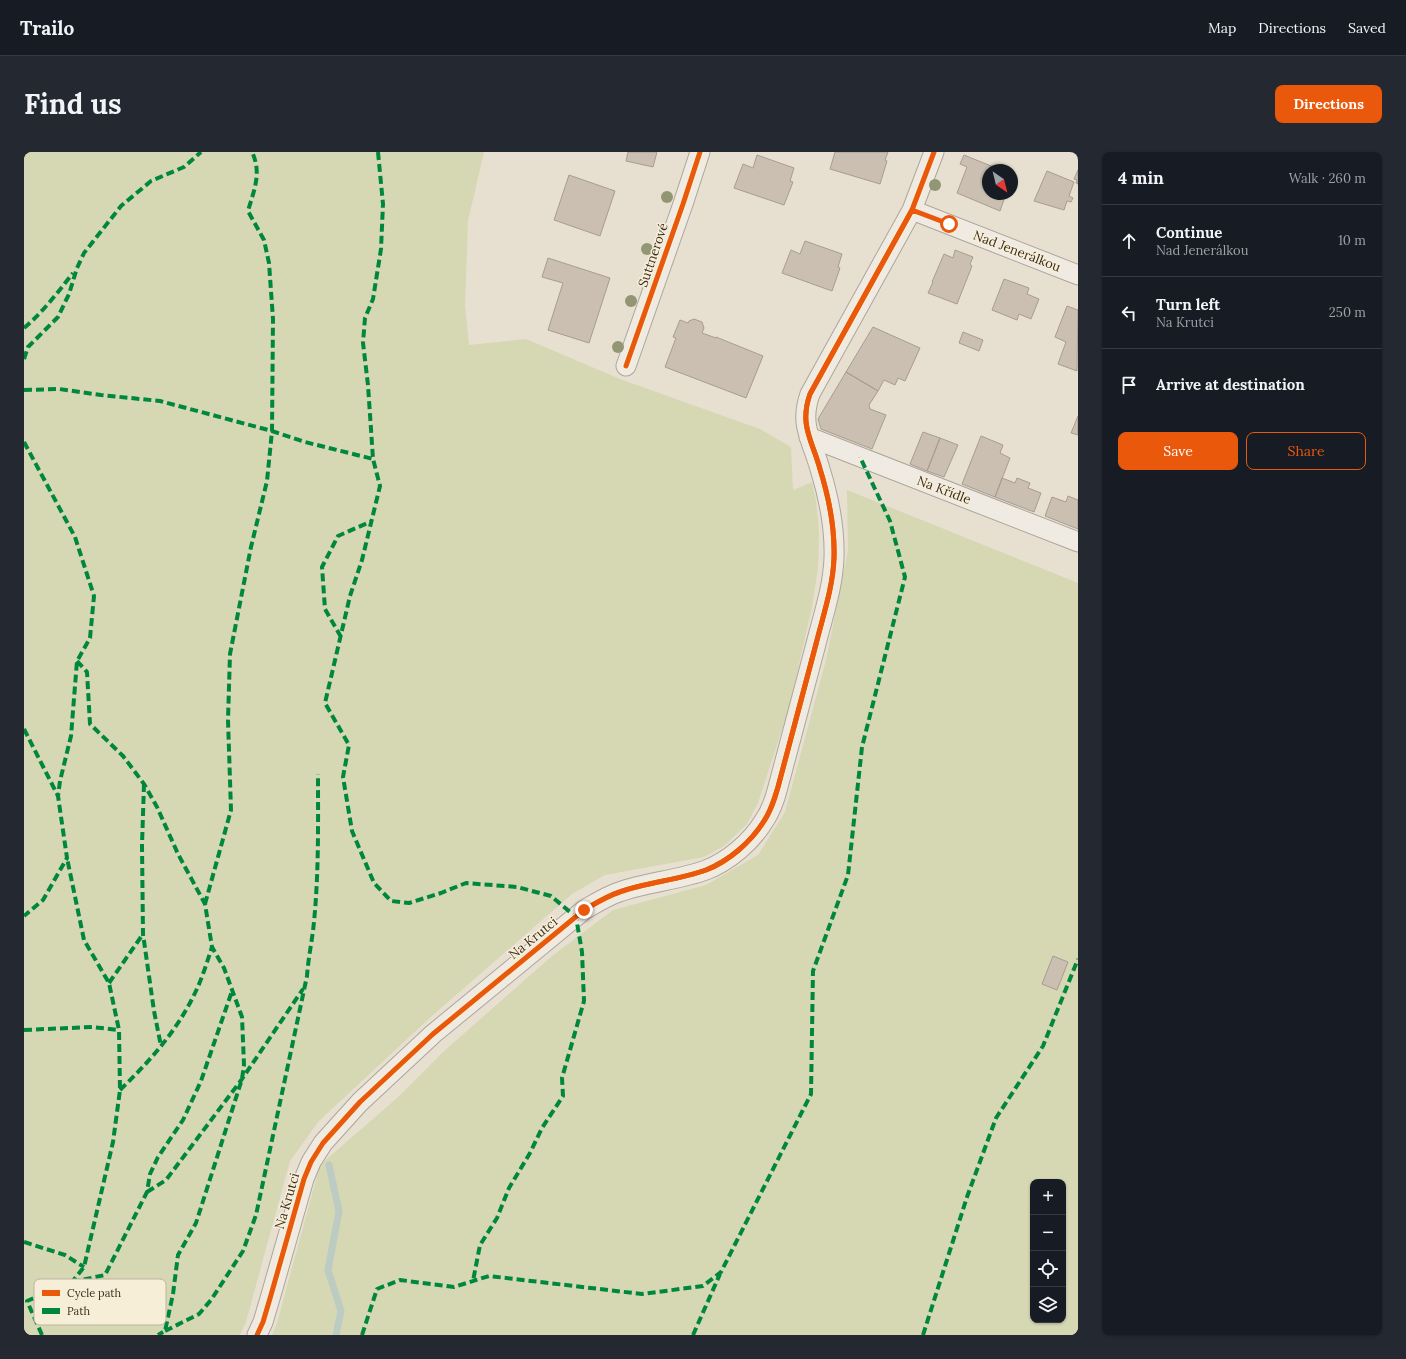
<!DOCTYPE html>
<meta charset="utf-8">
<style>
:root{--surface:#171b24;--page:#242831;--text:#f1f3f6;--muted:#9ea1a6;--line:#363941;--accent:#ea580c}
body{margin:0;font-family:Lora,serif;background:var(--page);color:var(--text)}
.controls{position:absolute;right:12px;bottom:12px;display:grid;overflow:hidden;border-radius:8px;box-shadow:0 1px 3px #0004}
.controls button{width:36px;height:36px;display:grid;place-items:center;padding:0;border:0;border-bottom:1px solid var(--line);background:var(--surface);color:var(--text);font:20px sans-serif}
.compass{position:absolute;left:958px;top:12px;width:36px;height:36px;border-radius:50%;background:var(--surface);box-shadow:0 1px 3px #0004;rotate:145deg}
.stop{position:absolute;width:12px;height:12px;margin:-9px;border:3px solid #ea580c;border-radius:50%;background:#fff}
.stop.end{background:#ea580c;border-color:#fff;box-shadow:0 1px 4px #0008}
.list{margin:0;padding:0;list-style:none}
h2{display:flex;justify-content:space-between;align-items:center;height:52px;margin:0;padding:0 16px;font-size:17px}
h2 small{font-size:13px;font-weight:400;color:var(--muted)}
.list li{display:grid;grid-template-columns:26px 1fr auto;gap:12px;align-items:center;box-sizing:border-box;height:72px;padding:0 16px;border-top:1px solid var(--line)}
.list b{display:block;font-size:15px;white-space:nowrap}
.list p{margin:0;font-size:13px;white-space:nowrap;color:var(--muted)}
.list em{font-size:13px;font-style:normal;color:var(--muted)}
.actions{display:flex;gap:8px;padding:12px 16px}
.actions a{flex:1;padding:9px 0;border:1px solid var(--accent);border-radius:8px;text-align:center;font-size:14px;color:var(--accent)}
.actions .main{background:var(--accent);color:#fff}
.icon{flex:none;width:22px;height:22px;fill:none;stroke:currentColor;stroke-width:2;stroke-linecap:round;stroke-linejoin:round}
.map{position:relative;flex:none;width:1054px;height:1183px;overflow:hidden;border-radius:8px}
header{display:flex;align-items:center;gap:24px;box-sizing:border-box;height:56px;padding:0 20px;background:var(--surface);border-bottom:1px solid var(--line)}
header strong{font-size:19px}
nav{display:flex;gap:22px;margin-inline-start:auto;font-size:14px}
.intro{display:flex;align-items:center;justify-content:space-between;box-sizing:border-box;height:96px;padding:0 24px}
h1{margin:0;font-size:28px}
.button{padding:10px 18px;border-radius:8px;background:var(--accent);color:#fff;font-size:14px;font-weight:700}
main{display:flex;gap:24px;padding:0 24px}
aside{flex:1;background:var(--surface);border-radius:8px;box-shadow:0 1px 3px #0004}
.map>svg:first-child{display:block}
.green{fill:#d6d7b3;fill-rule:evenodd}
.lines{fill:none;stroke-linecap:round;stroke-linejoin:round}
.stream{stroke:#bcccc2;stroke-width:7}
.building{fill:#cbbfb2;stroke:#a89c90}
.minor-casing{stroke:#ada599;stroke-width:21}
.minor{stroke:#efebe3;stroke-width:19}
.quiet{stroke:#00873e;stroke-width:4;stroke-dasharray:8 4;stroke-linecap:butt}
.cycleway-casing{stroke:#f7eed8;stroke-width:8}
.cycleway{stroke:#e8590c;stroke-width:5}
.tree{fill:#929673}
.route{stroke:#ea580c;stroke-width:5}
.labels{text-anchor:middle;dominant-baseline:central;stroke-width:3;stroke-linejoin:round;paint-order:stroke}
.street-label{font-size:13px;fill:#3d2e20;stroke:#f7eed8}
.key{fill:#f7eed8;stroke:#bfb4a1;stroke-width:1}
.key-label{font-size:11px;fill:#3d2e20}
</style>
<header>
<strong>Trailo</strong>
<nav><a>Map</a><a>Directions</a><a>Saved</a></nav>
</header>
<div class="intro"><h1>Find us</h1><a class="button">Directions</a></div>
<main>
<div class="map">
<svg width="1054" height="1183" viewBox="0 0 1054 1183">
<rect width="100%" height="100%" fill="#e7e0d1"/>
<path class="green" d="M 0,0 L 460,0 L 444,69 L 441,154 L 445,193 L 502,187 L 596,227 L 736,277 L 767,295 L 769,338 L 788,330 L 792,349 L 795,380 L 794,416 L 788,455 L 765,556 L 734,651 L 723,672 L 700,694 L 680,705 L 581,723 L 548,742 L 409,863 L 295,969 L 266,1009 L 222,1170 L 216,1183 L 0,1183 Z
M 823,338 L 1054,431 L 1054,1183 L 248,1183 L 253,1171 L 296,1013 L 373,946 L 419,900 L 528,804 L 589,758 L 682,733 L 734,703 L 761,660 L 802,508 L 824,398 ZM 1009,1030 L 1039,1030 L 1039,1168 L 1009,1168 Z"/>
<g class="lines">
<path class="stream" d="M 305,1013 L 315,1059 L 304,1118 L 317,1159 L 312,1183"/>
</g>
<path class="building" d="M 604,0 L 633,0 L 629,15 L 602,9 Z
M 811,0 L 864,0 L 861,8 L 863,9 L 856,32 L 806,17 Z
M 733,3 L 770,16 L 766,29 L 769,30 L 760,53 L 710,36 L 719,12 L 729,16 Z
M 940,3 L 977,18 L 964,18 L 964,42 L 982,42 L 976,59 L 933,41 L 943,15 L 936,12 Z
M 1054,18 L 1054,32 L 1052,31 L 1053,28 L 1050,27 Z
M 1023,19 L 1050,30 L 1045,44 L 1049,46 L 1047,50 L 1043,49 L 1040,58 L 1010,49 Z
M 545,23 L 591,39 L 576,84 L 530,68 Z
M 781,89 L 818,102 L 814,115 L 816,116 L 808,139 L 758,121 L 767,98 L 776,102 Z
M 931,98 L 949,105 L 946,112 L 948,114 L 933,152 L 904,141 L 909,130 L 908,130 L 920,102 L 929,106 Z
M 524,106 L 586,126 L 565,191 L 524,178 L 539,131 L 518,125 Z
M 980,127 L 1005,136 L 1003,142 L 1015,147 L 1007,167 L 995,162 L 993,168 L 968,158 Z
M 1043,154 L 1054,158 L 1053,219 L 1034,212 L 1042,190 L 1031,185 Z
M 670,167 L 678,170 L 680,176 L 678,181 L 692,186 L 692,185 L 739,204 L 722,246 L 641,215 L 652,186 L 649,185 L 656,168 L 664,171 L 665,169 Z
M 849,175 L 896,196 L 881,229 L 874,226 L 871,233 L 860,228 L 854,239 L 822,220 Z
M 939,180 L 959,188 L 955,199 L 935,191 Z
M 822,220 L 854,239 L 845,253 L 846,257 L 862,263 L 848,297 L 797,277 L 794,267 Z
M 1054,264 L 1054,283 L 1047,281 Z
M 899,280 L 916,286 L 903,319 L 886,312 Z
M 957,284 L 979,293 L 976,301 L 986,306 L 971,345 L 938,332 Z
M 916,286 L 934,293 L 920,325 L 903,319 Z
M 978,326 L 991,331 L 993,326 L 1006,331 L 1004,336 L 1017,341 L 1010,360 L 971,345 Z
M 1044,344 L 1054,348 L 1054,377 L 1021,364 L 1028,345 L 1042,350 Z
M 1029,804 L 1044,810 L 1033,838 L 1018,832 Z"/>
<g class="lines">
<defs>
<path id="minor" d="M 888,58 L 1054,123
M 602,214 L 659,52 L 676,0
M 785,285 L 1054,390
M 233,1183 L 239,1170 L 247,1143 L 280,1027 L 287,1010 L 299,991 L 336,950 L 409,882 L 560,758 C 572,751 583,744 595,740 C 623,730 655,728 682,718 C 705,709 727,690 740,669 C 747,659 751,647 754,635 C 767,587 779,540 792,492 C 799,464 809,435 810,406 C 811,376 805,346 796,317 C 788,288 775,273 786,242 L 888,58 L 910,0"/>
</defs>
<use href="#minor" class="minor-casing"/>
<use href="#minor" class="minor"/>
<path class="quiet" d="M 354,0 L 359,52 L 357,97 L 349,147 L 341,166 L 339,191 L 344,233 L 349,307 L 356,334 L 338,408 L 326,444 L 301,551 L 325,593 L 319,625 L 328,679 L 350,731 L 367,749 L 385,751 L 417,741 L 442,731 L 493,735 L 527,744 L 552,765 L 558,800 L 560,849 L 538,926 L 539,944 L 518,976 L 506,1001 L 485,1036 L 473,1066 L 456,1093 L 449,1129
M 0,176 C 19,160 34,140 49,121
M 0,207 L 4,195 L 34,165 L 45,142 L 53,116 L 60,101 L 97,54 L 127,29 L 160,15 L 177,0
M 0,238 L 35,237 L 77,243 L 136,249 L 248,279 L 281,290 L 349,307
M 0,290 L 51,385 L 70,444 L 66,486 L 53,509 L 47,584 L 36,629 L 34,644 L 43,706 L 19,748 L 0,764
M 317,485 L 301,457 L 298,415 L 314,384 L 348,369
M 53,509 L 63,520 L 66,572 L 99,604 L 120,632 L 133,655 L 154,702 L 181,752 L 188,795 L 200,816 L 218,865 L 220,913 L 218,927 L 172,1071 L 154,1103 L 149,1142 L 141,1179 L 134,1183
M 0,577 L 34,644
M 120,632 L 118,693 L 119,782 L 130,859 L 137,894
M 181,752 L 207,658 L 204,568 L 206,502 L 227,395 L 243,329 L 248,279 L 249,167 L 245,111 L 240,88 L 224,59 C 230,38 238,21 228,0
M 85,831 L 119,782
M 0,878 L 68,875 L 95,878
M 96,938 C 125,910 153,879 171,841 C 178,827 183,810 188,795
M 123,1040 L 142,1028 L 218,927 L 279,837
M 0,1090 L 41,1103 L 60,1115
M 48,1130 L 81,1123 L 123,1040 L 126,1022 L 134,1005 L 159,968 L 177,929 L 208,839
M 141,1179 L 175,1162 L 187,1148 L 219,1099 L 232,1063 L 283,824 C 284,809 287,794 289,779 C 295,727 294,674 294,622
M 18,1183 L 3,1149 L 48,1130 L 60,1115 L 89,990 L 96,938 L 95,878 L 85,831 L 60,788 L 43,706
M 338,1183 L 353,1137 L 376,1128 L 430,1135 L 465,1124 L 618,1142 L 679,1134 L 697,1120 L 787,942 L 789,819 L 824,723 L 838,595 L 881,425 L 866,369 L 836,305
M 669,1183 L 696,1122
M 899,1183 L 943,1045 L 972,966 L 1019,894 L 1054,807"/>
<defs>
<path id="cycleway" d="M 602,214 L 659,52 L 676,0
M 233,1183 L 239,1170 L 247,1143 L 280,1027 L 287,1010 L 299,991 L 336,950 L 409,882 L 560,758 C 572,751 583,744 595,740 C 623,730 655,728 682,718 C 705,709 727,690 740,669 C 747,659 751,647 754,635 C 767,587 779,540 792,492 C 799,464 809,435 810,406 C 811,376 805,346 796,317 C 788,288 775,273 786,242 L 888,58 L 910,0"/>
</defs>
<use href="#cycleway" class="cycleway-casing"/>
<use href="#cycleway" class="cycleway"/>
</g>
<g class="tree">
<circle cx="911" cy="33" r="6"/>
<circle cx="643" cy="45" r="6"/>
<circle cx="623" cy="97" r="6"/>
<circle cx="607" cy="149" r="6"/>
<circle cx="594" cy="195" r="6"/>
</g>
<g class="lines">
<path class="route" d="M 560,758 C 572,751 583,744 596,740 C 623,730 655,728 682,718 C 705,709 727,690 740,669 C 747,659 750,647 754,635 C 767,587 779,540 792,492 C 799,464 809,435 810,406 C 811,376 805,346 796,317 C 788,288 775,273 786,242 L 888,58 L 925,72"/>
</g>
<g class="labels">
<g class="street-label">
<text transform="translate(993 99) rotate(21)">Nad Jenerálkou</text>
<text transform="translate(629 103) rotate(-71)">Suttnerové</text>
<text transform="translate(920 338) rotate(21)">Na Křídle</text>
<text transform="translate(509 786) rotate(-39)">Na Krutci</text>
<text transform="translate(263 1049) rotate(-74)">Na Krutci</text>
</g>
</g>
<rect x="10" y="1127" width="132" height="46" rx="6" class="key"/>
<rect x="18" y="1138" width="18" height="6" fill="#e8590c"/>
<rect x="18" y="1156" width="18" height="6" fill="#00873e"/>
<g class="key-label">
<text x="43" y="1145">Cycle path</text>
<text x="43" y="1163">Path</text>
</g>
</svg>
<div class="controls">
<button>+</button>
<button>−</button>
<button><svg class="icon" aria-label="locate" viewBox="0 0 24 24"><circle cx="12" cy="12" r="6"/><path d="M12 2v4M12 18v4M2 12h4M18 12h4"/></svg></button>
<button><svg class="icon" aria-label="layers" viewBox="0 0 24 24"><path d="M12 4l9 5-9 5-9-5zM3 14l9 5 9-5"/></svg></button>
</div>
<svg class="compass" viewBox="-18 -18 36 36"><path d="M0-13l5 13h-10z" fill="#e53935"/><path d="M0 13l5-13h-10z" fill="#9ea1a6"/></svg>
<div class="stop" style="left:925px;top:72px"></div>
<div class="stop end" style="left:560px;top:758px"></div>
</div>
<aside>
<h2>4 min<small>Walk · 260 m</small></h2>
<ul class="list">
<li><svg class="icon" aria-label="ahead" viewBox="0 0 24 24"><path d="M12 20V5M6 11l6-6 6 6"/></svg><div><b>Continue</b><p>Nad Jenerálkou</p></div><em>10 m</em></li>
<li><svg class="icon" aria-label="left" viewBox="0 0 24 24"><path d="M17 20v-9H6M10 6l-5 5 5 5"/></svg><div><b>Turn left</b><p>Na Krutci</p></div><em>250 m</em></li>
<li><svg class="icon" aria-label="arrive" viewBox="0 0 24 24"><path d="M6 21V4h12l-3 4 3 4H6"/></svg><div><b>Arrive at destination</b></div></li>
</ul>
<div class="actions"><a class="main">Save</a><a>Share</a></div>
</aside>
</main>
